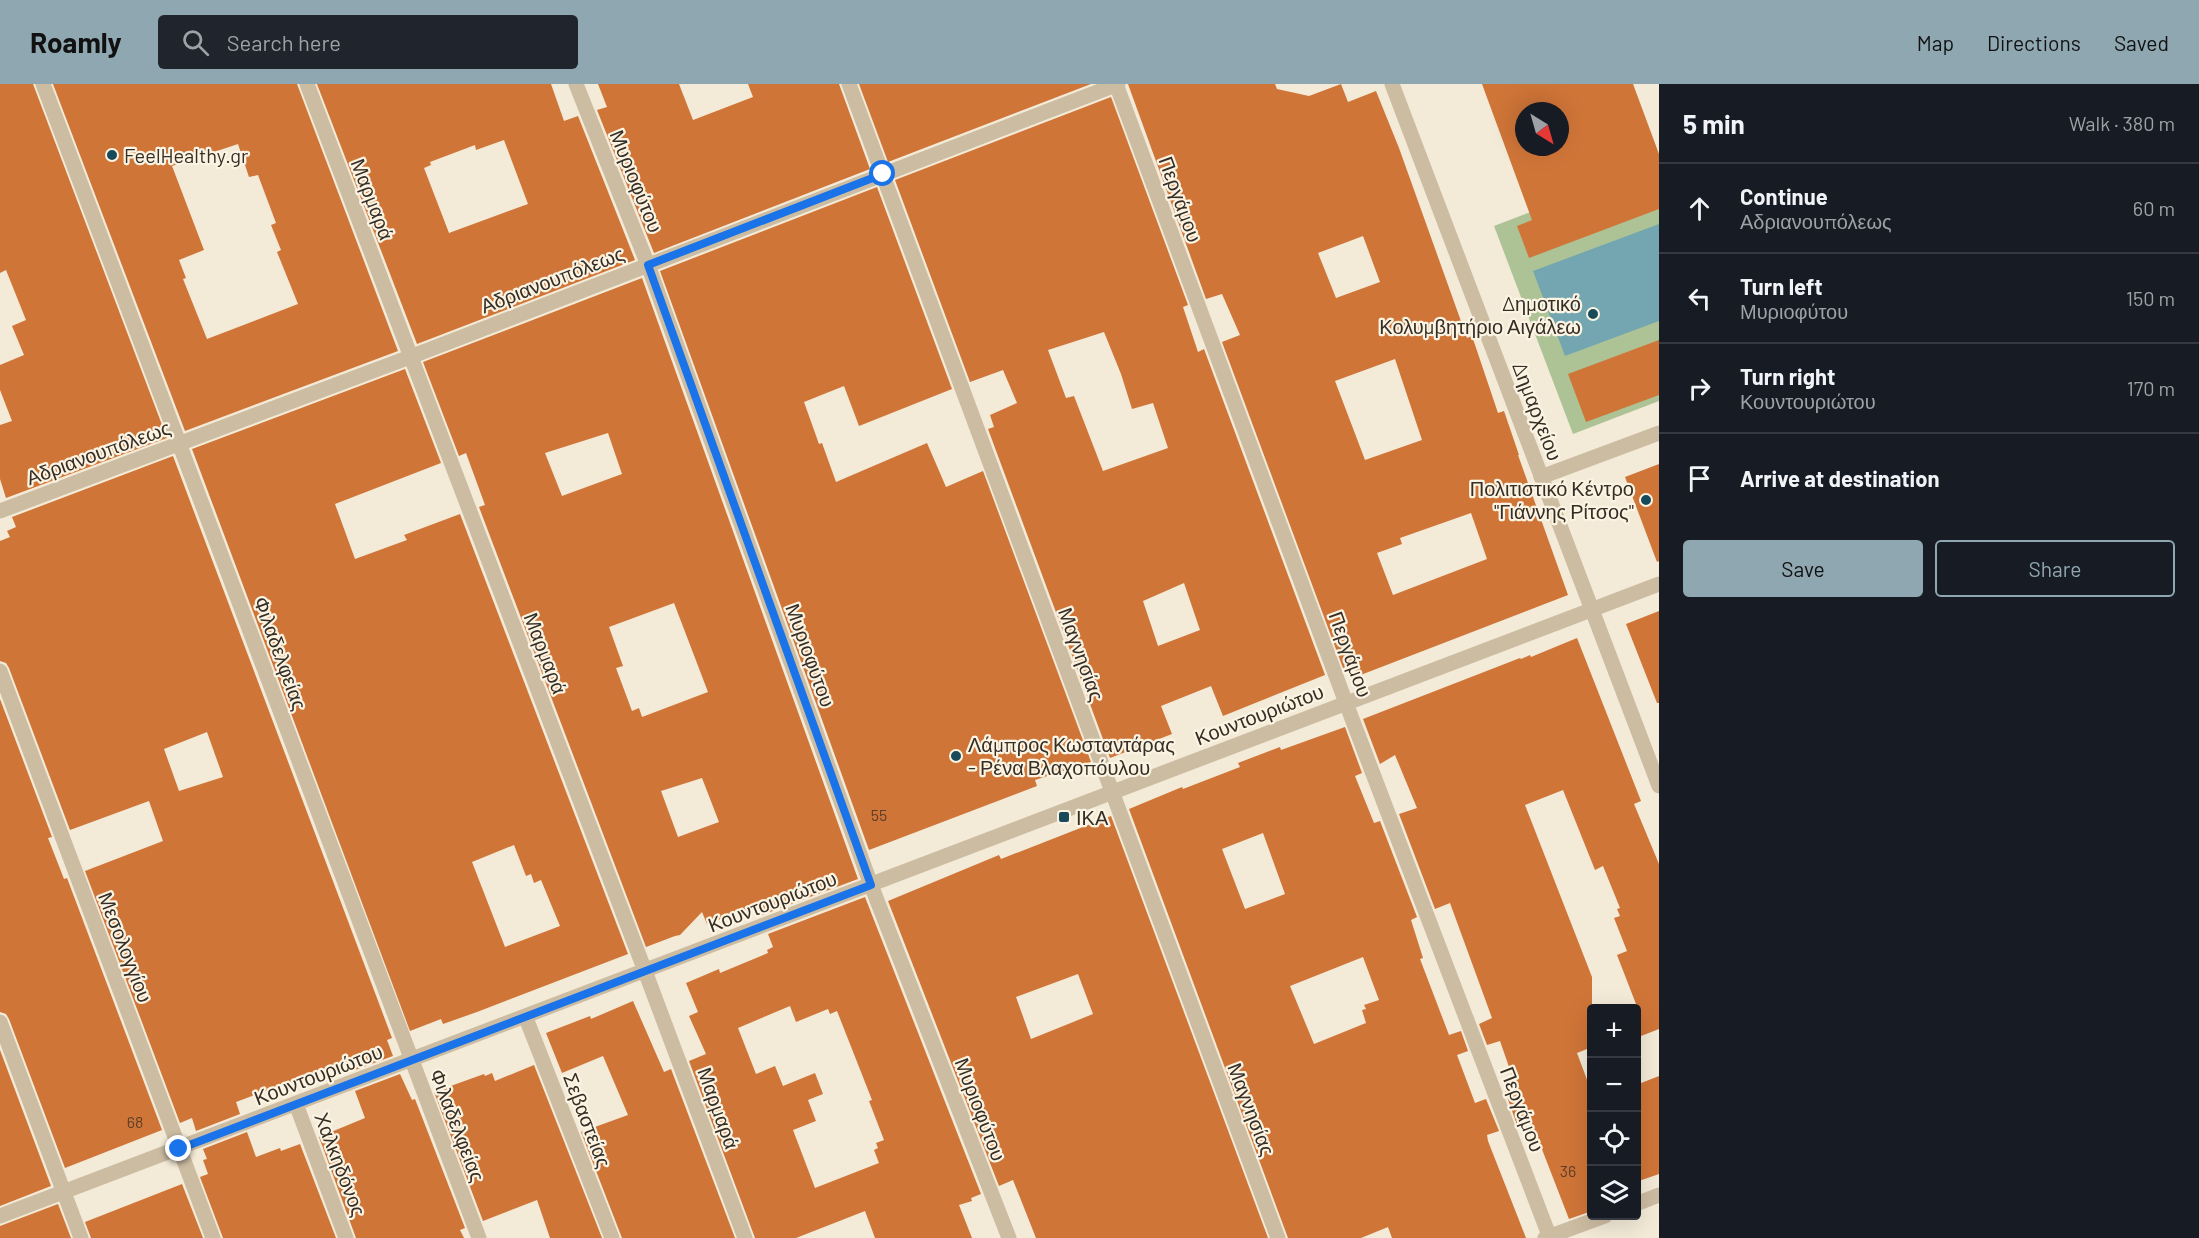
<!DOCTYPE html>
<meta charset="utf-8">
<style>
:root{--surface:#171b24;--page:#20242c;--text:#f1f3f6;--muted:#9ea1a6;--line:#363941;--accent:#8fa7b0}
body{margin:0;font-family:Barlow,sans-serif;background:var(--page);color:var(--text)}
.controls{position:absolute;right:18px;bottom:18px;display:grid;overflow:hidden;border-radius:6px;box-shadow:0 6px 24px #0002}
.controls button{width:54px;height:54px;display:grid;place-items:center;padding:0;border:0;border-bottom:2px solid var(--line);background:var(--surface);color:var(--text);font:30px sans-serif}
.compass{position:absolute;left:1515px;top:18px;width:54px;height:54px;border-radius:50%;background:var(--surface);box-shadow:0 6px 24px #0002;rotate:143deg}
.stop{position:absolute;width:18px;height:18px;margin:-14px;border:4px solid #1a73e8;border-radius:50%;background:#fff}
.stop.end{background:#1a73e8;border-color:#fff;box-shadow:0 2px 6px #0008}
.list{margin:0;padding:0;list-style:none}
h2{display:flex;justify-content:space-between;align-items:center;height:78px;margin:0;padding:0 24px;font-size:26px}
h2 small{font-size:20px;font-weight:400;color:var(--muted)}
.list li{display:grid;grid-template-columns:39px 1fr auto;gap:18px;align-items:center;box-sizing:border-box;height:90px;padding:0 24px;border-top:2px solid var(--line)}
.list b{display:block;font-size:22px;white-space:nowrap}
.list p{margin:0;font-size:20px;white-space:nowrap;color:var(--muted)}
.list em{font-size:20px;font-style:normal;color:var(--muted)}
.actions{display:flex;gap:12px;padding:18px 24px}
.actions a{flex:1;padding:14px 0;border:2px solid var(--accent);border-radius:6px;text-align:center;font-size:21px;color:var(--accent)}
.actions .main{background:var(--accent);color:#111}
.icon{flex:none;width:33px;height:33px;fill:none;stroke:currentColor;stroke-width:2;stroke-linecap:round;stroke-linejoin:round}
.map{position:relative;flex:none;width:1659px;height:1154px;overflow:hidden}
header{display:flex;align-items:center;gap:36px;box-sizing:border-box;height:84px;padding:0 30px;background:var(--accent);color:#111}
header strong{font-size:28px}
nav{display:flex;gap:33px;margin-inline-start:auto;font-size:21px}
.search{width:420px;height:54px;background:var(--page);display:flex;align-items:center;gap:15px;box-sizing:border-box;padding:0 21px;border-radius:6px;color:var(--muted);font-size:22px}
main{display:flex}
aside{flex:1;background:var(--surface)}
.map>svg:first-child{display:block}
.green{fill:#adc396}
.water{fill:#74a6b2}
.building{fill:#d07538;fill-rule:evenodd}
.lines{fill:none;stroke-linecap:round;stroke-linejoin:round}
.pedestrian{stroke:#ccbca2;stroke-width:15}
.minor{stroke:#ccbca2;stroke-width:15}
.tertiary{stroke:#ccbca2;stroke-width:15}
.route{stroke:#1a73e8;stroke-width:8}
.poi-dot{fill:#174b5a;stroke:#fbf4e3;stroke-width:2}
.labels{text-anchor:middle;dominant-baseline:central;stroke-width:4.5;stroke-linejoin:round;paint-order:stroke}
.number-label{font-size:16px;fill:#5c3f2a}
.poi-label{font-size:20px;fill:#362d25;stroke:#fbf4e3;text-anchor:start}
.street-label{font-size:20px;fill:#362d25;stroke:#fbf4e3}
</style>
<header>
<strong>Roamly</strong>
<div class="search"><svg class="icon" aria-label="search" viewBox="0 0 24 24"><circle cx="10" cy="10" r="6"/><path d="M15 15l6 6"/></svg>Search here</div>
<nav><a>Map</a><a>Directions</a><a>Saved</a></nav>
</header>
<main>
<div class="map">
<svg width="1659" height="1154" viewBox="0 0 1659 1154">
<rect width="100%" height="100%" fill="#f3ead7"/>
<path class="green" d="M 1659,79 L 1659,317 L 1573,350 L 1494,142 Z"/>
<path class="water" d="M 1659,140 L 1659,237 L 1565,272 L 1533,187 Z"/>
<path class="building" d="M 0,0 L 33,0 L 167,354 L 6,414 L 0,395 L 0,341 L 12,337 L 0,306 L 0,281 L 24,271 L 12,242 L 26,236 L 6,186 L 0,189 Z
M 53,0 L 297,0 L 398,267 L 185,347 ZM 238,60 L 249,93 L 258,91 L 276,139 L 271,141 L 281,166 L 277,168 L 298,220 L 207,255 L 183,195 L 186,194 L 179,176 L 204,166 L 172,82 Z
M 317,0 L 551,0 L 564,37 L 578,32 L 635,176 L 417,260 ZM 504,56 L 528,120 L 449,149 L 424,84 L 431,81 L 430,78 L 475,61 L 476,66 Z
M 598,0 L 679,0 L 693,36 L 753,13 L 748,0 L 839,0 L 870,85 L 654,169 L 597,26 L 607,23 Z
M 859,0 L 1091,0 L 888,78 Z
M 1128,0 L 1275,0 L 1277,5 L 1309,12 L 1341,0 L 1348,18 L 1376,7 L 1399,64 L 1467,254 L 1472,252 L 1498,329 L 1504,327 L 1519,371 L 1518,371 L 1568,511 L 1358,592 L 1353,580 L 1343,584 L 1222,258 L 1240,251 L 1222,210 L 1206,215 ZM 1363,152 L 1380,198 L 1336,214 L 1318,169 ZM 1395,275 L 1422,356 L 1365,376 L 1335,297 ZM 1471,429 L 1487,475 L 1393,511 L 1377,469 L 1402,460 L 1400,454 Z
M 1482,0 L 1633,0 L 1659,70 L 1659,125 L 1529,174 L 1517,142 L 1532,136 ZM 1524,27 L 1560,27 L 1560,63 L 1524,63 Z
M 1111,13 L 1188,221 L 1183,223 L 1198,268 L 1204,265 L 1325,591 L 1223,632 L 1211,602 L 1161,622 L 1172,650 L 1110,674 L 988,345 L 994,343 L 990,331 L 1017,319 L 1003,286 L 970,298 L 895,96 ZM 1104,248 L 1121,290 L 1132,325 L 1153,319 L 1168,364 L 1103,387 L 1074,312 L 1066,314 L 1048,266 ZM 1184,499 L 1200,546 L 1158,562 L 1143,517 Z
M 877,103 L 952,305 L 859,342 L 844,302 L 804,318 L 819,360 L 822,359 L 836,398 L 927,359 L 946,403 L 983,387 L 1091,678 L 1035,696 L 1037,702 L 869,766 L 660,187 Z
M 642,194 L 858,795 L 762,831 L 758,822 L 707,840 L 702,828 L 680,851 L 675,852 L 646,863 L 479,423 L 485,421 L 466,369 L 459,372 L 423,278 ZM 608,349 L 622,390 L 562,412 L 545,369 ZM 674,519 L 708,608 L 642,633 L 639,624 L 632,627 L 616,584 L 623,582 L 609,543 ZM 702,694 L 719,738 L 678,753 L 661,707 Z
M 1659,256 L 1659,311 L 1586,338 L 1568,290 Z
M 405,285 L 441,379 L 335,420 L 355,475 L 407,456 L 404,451 L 460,430 L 628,870 L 477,928 L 443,940 L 441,935 L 410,947 L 192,365 ZM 514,761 L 526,792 L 531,790 L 534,799 L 541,796 L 560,842 L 505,863 L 472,778 Z
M 173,372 L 392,954 L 387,956 L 393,972 L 347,989 L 343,978 L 236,1018 L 240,1030 L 196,1047 L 192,1034 L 180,1039 L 85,787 L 163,757 L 149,717 L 70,746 L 9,584 L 6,579 L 0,577 L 0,457 L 10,453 L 7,447 L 16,443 L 12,433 ZM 207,648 L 223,693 L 179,707 L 164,665 Z
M 1659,380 L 1659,477 L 1657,478 L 1625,393 Z
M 1659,527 L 1659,619 L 1657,619 L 1626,540 Z
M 1577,554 L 1641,717 L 1634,720 L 1659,780 L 1659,945 L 1636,954 L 1636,920 L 1617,871 L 1627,867 L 1614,834 L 1620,832 L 1617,825 L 1620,824 L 1603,782 L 1595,786 L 1563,706 L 1525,721 L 1592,893 L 1592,963 L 1577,969 L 1592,1009 L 1592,1127 L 1569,1135 L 1531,1037 L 1517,1041 L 1505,1007 L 1516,1003 L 1500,957 L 1487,961 L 1479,940 L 1492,934 L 1450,819 L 1435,825 L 1399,730 L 1417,724 L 1395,671 L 1380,680 L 1363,635 L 1520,574 L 1521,575 L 1530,571 L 1531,573 Z
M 0,615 L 52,753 L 48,754 L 64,795 L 67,794 L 162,1046 L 65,1084 L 9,935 L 6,930 L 0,928 Z
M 1345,643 L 1362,689 L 1355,692 L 1374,739 L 1380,737 L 1417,833 L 1411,836 L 1423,874 L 1420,875 L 1449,951 L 1461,947 L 1468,967 L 1457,971 L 1475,1019 L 1486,1015 L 1499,1047 L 1487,1051 L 1488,1057 L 1526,1154 L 1392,1154 L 1388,1143 L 1361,1154 L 1288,1154 L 1129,725 L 1182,703 L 1183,705 L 1240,683 L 1238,679 L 1280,663 L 1281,666 ZM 1263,749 L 1285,810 L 1245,825 L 1222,765 ZM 1363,873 L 1379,916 L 1364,921 L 1366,925 L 1362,926 L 1366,939 L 1314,960 L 1290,902 Z
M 1111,732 L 1268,1154 L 1036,1154 L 1013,1096 L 999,1102 L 888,817 L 999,771 L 1001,775 ZM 1078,890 L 1093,930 L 1031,955 L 1016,913 Z
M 865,813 L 981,1110 L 971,1114 L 972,1117 L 959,1121 L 972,1154 L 875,1154 L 865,1127 L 796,1154 L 755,1154 L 689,977 L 706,970 L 689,932 L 698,928 L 686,899 L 719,885 L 720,889 L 768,869 L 767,866 L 773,863 L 768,850 ZM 790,922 L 796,938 L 828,925 L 830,930 L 837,927 L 872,1016 L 869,1017 L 884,1056 L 876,1059 L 878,1064 L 874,1066 L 879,1079 L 815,1104 L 793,1046 L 816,1037 L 808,1016 L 823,1010 L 815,989 L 783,1002 L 775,982 L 756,990 L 738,944 Z
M 633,917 L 664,988 L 671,985 L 735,1154 L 622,1154 L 581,1048 L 628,1031 L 603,972 L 562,989 L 546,949 L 590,932 L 591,935 Z
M 0,966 L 51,1102 L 0,1122 Z
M 534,981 L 602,1154 L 550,1154 L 537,1116 L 483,1137 L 434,1008 L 484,990 L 485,992 L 492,989 L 495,997 Z
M 400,990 L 412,1016 L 415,1015 L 465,1144 L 460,1146 L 464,1154 L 356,1154 L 319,1053 L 365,1034 L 355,1007 Z
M 1659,992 L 1659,1090 L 1636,1098 L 1636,1001 Z
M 247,1048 L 256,1073 L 280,1064 L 281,1067 L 300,1060 L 336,1154 L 223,1154 L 200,1093 L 208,1090 L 203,1076 L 207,1075 L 203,1065 Z
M 182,1100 L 203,1154 L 91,1154 L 85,1138 Z
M 58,1120 L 71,1154 L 0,1154 L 0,1142 Z"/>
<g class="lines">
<path class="pedestrian" d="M 1541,393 L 1659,349"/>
<path class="minor" d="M 43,0 C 190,384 331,770 479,1154
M 307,0 L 645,887 L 745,1154
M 576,0 L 648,181 L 871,801 L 1009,1154
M 849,0 L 1278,1154
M 1116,0 L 1346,619 L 1550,1154
M 0,427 L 410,273 L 1118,0
M 0,587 L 213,1154
M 526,934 L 612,1154
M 0,938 L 81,1154
M 296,1020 L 346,1154
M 1636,1120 L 1659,1111
M 0,1132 L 1659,500
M 1545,1154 L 1605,1132"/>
<path class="tertiary" d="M 1392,0 L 1659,702"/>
</g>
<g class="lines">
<path class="route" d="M 179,1065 L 871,801 L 648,181 L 883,90"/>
</g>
<g class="poi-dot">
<circle cx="112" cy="71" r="6"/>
<circle cx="1593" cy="230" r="6"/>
<circle cx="1646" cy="416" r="6"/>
<circle cx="956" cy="672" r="6"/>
<rect x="1058" y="727" width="12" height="12" rx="3"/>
</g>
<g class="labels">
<g class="number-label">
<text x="879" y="730">55</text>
<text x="135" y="1037">68</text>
<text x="1568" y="1086">36</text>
</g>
<g class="poi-label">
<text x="124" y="71">FeelHealthy.gr</text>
<text x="1581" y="219" text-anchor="end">Δημοτικό<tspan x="1581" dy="23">Κολυμβητήριο Αιγάλεω</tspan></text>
<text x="1634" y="404" text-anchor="end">Πολιτιστικό Κέντρο<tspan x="1634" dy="23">"Γιάννης Ρίτσος"</tspan></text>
<text x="968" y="660">Λάμπρος Κωσταντάρας<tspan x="968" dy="23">- Ρένα Βλαχοπόυλου</tspan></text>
<text x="1076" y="733">ΙΚΑ</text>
</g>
<g class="street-label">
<text transform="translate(637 97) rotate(68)">Μυριοφύτου</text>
<text transform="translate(373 115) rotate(69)">Μαρμαρά</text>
<text transform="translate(1181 115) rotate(70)">Περγάμου</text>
<text transform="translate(552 195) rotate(-21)">Αδριανουπόλεως</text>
<text transform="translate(1538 327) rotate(69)">Δημαρχείου</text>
<text transform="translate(98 368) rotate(-20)">Αδριανουπόλεως</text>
<text transform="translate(281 569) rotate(70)">Φιλαδελφείας</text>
<text transform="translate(546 569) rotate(69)">Μαρμαρά</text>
<text transform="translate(1082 570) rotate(70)">Μαγνησίας</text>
<text transform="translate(1351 570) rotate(70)">Περγάμου</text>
<text transform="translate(811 571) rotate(70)">Μυριοφύτου</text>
<text transform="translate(1259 630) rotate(-21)">Κουντουριώτου</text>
<text transform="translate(772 817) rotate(-21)">Κουντουριώτου</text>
<text transform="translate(126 863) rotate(69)">Μεσολογγίου</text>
<text transform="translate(318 990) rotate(-21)">Κουντουριώτου</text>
<text transform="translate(719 1024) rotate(70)">Μαρμαρά</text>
<text transform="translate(981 1025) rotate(69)">Μυριοφύτου</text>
<text transform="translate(1252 1025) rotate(69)">Μαγνησίας</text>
<text transform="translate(1523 1025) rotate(69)">Περγάμου</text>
<text transform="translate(588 1036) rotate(69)">Σεβαστείας</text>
<text transform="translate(458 1041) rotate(69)">Φιλαδελφείας</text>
<text transform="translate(341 1080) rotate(69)">Χαλκηδόνος</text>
</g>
</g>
</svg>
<div class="controls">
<button>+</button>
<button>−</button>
<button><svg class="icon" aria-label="locate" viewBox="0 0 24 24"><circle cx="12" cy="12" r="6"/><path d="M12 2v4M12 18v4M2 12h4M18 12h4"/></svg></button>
<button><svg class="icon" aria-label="layers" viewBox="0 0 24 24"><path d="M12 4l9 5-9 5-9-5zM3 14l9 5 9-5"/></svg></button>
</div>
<svg class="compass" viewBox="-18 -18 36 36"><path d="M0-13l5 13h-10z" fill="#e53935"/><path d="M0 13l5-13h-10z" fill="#9ea1a6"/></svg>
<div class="stop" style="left:883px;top:90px"></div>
<div class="stop end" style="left:179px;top:1065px"></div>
</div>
<aside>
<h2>5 min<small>Walk · 380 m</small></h2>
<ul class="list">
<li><svg class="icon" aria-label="ahead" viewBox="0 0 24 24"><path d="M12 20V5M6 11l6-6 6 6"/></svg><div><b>Continue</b><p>Αδριανουπόλεως</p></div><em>60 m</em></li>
<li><svg class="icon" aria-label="left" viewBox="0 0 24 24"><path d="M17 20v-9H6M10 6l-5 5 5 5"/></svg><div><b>Turn left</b><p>Μυριοφύτου</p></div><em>150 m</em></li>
<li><svg class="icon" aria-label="right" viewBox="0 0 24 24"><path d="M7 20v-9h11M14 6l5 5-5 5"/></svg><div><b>Turn right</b><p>Κουντουριώτου</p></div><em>170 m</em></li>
<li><svg class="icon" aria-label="arrive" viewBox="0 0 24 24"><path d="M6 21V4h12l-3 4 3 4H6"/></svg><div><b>Arrive at destination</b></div></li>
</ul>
<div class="actions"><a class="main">Save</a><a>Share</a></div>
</aside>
</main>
